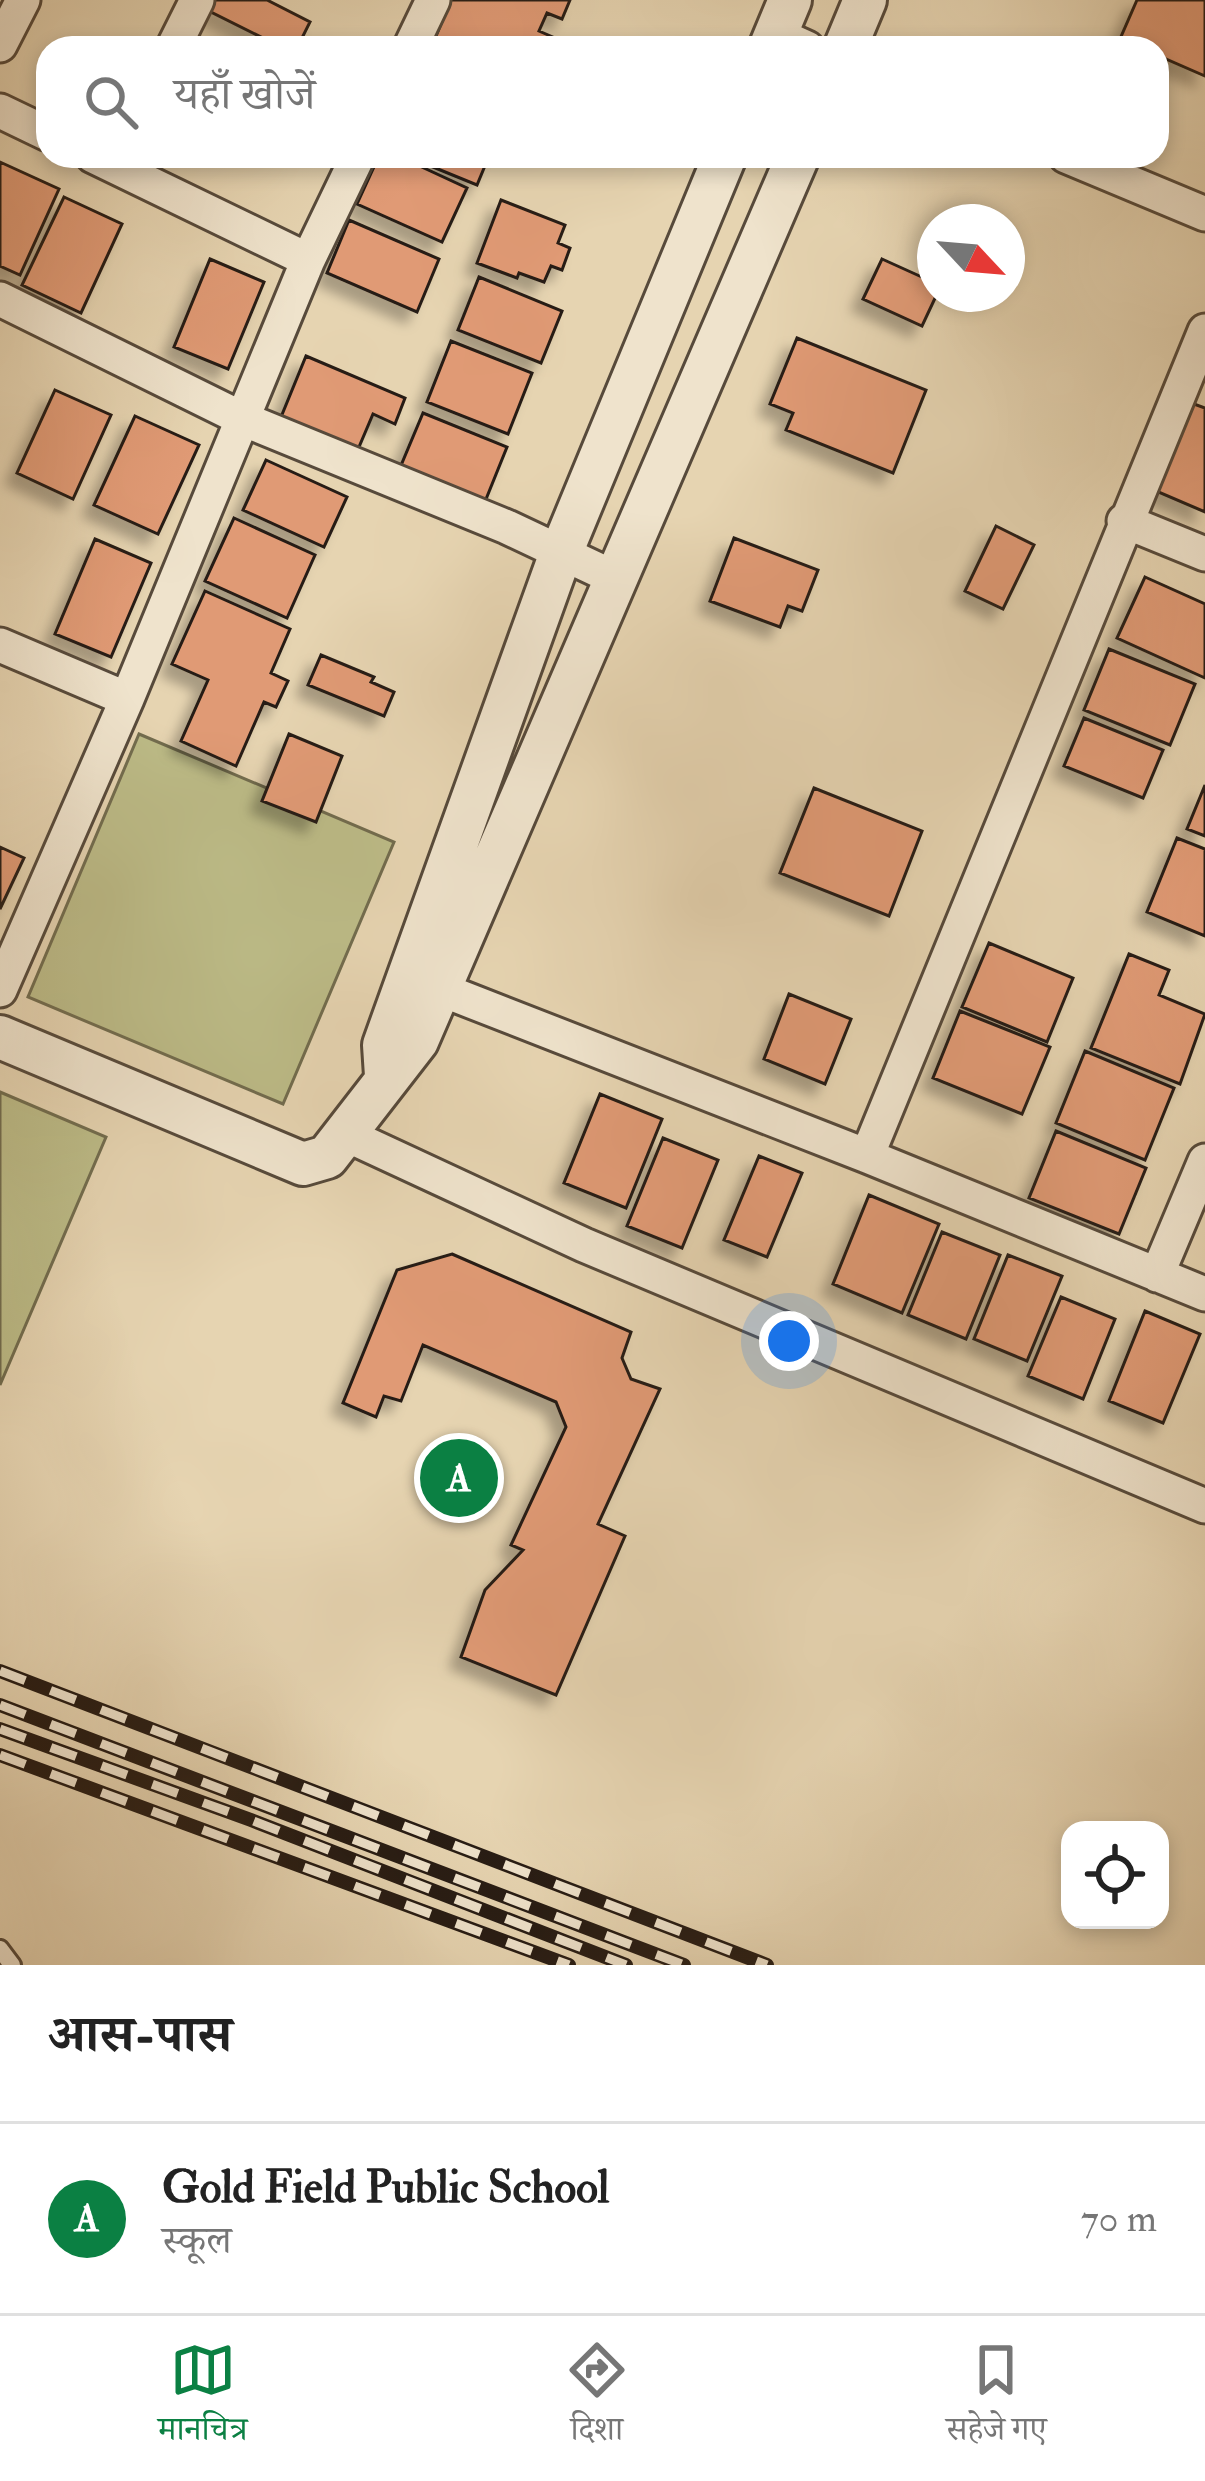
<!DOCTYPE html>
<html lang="hi">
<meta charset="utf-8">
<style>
:root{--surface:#fff;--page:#f2f2f2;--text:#222;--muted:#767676;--line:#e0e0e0;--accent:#0b8043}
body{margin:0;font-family:"IM FELL Double Pica","Noto Serif Devanagari",serif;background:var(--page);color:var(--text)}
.controls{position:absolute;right:36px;bottom:36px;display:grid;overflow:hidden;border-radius:24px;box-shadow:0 6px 18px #0003}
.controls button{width:108px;height:108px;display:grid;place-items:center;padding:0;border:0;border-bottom:3px solid var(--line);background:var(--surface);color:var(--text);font:60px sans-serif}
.compass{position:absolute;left:917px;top:204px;width:108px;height:108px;border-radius:50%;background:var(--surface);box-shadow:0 6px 18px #0003;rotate:116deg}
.you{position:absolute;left:789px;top:1341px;width:42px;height:42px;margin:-30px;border:9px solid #fff;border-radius:50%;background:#1a73e8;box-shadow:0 0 0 18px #1a73e833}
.badge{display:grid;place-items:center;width:78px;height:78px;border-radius:50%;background:var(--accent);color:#fff;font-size:39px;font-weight:700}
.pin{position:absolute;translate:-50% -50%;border:6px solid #fff;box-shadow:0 3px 12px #0006}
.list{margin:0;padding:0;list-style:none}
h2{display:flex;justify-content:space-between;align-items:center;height:156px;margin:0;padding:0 48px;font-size:51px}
h2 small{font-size:39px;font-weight:400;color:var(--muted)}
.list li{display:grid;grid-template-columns:78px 1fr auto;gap:36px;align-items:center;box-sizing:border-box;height:192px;padding:0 48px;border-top:3px solid var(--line)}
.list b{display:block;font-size:45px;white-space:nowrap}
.list p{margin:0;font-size:39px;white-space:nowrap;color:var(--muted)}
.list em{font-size:39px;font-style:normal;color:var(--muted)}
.icon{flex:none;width:66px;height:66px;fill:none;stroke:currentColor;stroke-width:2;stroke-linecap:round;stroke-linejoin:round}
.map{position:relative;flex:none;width:1205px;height:1965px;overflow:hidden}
.search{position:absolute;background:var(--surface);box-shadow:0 6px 18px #0003;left:36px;right:36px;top:36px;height:132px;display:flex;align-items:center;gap:30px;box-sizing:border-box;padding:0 42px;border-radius:36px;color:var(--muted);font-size:45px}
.sheet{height:348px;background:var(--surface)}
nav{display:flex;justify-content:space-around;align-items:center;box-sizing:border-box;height:168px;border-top:3px solid var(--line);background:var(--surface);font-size:33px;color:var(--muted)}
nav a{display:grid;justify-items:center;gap:6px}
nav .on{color:var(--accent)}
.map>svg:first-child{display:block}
.green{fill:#bcbb87;stroke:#726c4e;stroke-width:3}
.building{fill:#e09a74;stroke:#271c14;stroke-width:3;filter:url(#shadow)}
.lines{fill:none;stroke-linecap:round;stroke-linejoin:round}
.service-casing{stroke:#574a3b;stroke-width:22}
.minor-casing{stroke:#574a3b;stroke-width:39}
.tertiary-casing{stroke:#574a3b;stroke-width:48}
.service{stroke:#efe3cc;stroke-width:16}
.minor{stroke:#efe3cc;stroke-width:33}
.tertiary{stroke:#efe3cc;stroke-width:42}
.rail-casing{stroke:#271c14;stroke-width:14}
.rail{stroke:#efe3cc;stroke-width:9;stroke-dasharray:27;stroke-linecap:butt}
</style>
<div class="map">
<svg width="1205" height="1965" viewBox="0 0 1205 1965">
<defs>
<filter id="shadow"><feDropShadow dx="-11" dy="11" stdDeviation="6" flood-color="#0004"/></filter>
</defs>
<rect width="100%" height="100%" fill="#e6d4b1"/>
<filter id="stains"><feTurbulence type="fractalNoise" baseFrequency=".00167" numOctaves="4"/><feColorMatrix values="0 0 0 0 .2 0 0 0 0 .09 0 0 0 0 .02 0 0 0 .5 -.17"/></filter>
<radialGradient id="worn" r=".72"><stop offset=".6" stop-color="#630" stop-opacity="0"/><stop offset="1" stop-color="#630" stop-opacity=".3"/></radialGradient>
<path class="green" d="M 139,734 L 394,842 L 283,1104 L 28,997 Z
M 0,1092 L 106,1137 L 0,1385 Z"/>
<path class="building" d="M 202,0 L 267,0 L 310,22 L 297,48 L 283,48 L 199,6 Z
M 451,0 L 570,0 L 562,19 L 547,13 L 539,31 L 555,38 L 551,48 L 431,48 Z
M 1137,0 L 1205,0 L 1205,76 L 1157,55 L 1157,48 L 1141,48 L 1120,39 Z
M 194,34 L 223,48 L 187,48 Z
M 379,156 L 398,156 L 467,188 L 442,242 L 357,204 Z
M 406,156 L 489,156 L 477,185 Z
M 0,162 L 59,189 L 20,275 L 0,266 Z
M 64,197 L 122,224 L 81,313 L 22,285 Z
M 501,200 L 565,225 L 558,243 L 570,248 L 562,270 L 551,266 L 544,282 L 519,273 L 517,278 L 477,263 Z
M 349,220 L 439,259 L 417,312 L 327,273 Z
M 210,259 L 264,282 L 228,369 L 174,347 Z
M 882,259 L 935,283 L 937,294 L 922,326 L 863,299 Z
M 479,277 L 562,311 L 541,363 L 458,330 Z
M 797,338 L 926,390 L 893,473 L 786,430 L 793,413 L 770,404 Z
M 451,341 L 532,373 L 508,434 L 427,402 Z
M 306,356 L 405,398 L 395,424 L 373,414 L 356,454 L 279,422 Z
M 55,390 L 111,415 L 73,499 L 17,473 Z
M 1194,404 L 1205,408 L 1205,512 L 1156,491 Z
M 423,413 L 507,447 L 482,509 L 397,475 Z
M 135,416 L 199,445 L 158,534 L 94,505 Z
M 266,460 L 347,497 L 324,547 L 243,510 Z
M 234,518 L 315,555 L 287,618 L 205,581 Z
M 996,526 L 1034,545 L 1003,609 L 965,591 Z
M 734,538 L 818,570 L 802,611 L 788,606 L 780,627 L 710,601 Z
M 95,539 L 151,563 L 111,657 L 55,634 Z
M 1145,577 L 1205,604 L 1205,678 L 1117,638 Z
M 205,591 L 290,629 L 271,673 L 288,681 L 276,707 L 264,702 L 236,766 L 181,741 L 208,680 L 172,664 Z
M 1109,649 L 1195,684 L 1170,745 L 1084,710 Z
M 321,655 L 374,677 L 371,682 L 394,692 L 384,716 L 308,685 Z
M 1084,718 L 1163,750 L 1143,798 L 1064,766 Z
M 289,734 L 342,756 L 316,822 L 262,801 Z
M 1205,785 L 1205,836 L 1187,829 Z
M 814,788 L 922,831 L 889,916 L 780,873 Z
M 1177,838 L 1205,849 L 1205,936 L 1147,912 Z
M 0,847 L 24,858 L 0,909 Z
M 989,943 L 1073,978 L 1047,1042 L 962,1007 Z
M 1129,954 L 1169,970 L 1159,995 L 1205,1014 L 1180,1084 L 1091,1048 Z
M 789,994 L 851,1019 L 825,1084 L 764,1059 Z
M 960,1011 L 1050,1047 L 1022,1114 L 933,1078 Z
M 1085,1051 L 1174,1088 L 1145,1160 L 1056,1123 Z
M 600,1094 L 662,1119 L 626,1208 L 564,1183 Z
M 1056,1131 L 1146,1168 L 1119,1234 L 1029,1198 Z
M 663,1138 L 718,1160 L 682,1248 L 627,1226 Z
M 759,1156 L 802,1173 L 767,1257 L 724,1240 Z
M 869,1195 L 939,1224 L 902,1313 L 833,1284 Z
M 942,1232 L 1000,1255 L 966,1339 L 908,1315 Z
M 452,1254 L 631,1332 L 622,1358 L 631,1379 L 660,1389 L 598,1524 L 625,1536 L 556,1695 L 461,1657 L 485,1590 L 523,1550 L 511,1545 L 566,1427 L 556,1402 L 423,1345 L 401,1401 L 384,1396 L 376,1417 L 343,1403 L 397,1270 Z
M 1008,1255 L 1062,1276 L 1027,1361 L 974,1339 Z
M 1061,1297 L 1115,1319 L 1083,1399 L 1028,1376 Z
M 1145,1311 L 1200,1334 L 1163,1423 L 1109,1401 Z"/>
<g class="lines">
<defs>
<path id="service" d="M 0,1949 L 12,1965"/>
<path id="minor" d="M 776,34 L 807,48
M 0,45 L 23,0
M 173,48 L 197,0
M 410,48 L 433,0
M 0,111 L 48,134
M 93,156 L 308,260
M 1066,156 L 1205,214
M 0,299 L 245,420 L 507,527 L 615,578
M 1124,521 L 1205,554
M 0,645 L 127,699
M 423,978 L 440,989 L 867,1156 L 1205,1294
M 0,990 L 127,699 L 308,260 L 358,156
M 347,1135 L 584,1245 L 1205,1506
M 867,1156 L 1205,331
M 1157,1275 L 1205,1161"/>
<path id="tertiary" d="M 770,48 L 790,0
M 845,48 L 865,0
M 0,1037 L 303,1164 L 327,1157 L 417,1041 L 798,156
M 386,1076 L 384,1045 L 561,553 L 725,156"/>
</defs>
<use href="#service" class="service-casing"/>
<use href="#minor" class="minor-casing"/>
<use href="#tertiary" class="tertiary-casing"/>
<use href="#service" class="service"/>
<use href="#minor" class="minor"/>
<use href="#tertiary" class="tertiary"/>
<defs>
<path id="rail" d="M 0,1671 L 767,1965
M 0,1705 L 684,1965
M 0,1729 L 251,1820 L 626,1965
M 0,1755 L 569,1965"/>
</defs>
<use href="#rail" class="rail-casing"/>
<use href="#rail" class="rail"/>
</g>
<rect width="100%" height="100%" filter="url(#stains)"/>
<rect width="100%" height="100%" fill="url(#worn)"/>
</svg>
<div class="controls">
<button><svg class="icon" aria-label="locate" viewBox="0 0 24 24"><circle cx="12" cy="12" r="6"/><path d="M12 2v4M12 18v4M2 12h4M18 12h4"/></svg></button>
</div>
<svg class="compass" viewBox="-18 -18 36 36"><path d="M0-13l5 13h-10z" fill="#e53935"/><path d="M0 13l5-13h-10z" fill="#767676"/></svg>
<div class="you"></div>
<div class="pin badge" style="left:459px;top:1478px">A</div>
<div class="search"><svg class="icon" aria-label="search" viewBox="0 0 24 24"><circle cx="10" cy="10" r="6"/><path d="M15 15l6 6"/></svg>यहाँ खोजें</div>
</div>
<section class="sheet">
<h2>आस-पास<small></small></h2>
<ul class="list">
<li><span class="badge">A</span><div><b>Gold Field Public School</b><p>स्कूल</p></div><em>70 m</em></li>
</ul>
</section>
<nav>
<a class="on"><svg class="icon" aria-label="map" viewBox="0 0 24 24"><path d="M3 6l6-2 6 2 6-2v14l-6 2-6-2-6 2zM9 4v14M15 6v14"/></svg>मानचित्र</a>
<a><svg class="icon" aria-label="directions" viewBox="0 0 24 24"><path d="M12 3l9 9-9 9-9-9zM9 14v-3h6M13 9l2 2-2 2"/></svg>दिशा</a>
<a><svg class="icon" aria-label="saved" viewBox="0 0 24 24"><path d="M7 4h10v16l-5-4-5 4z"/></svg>सहेजे गए</a>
</nav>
